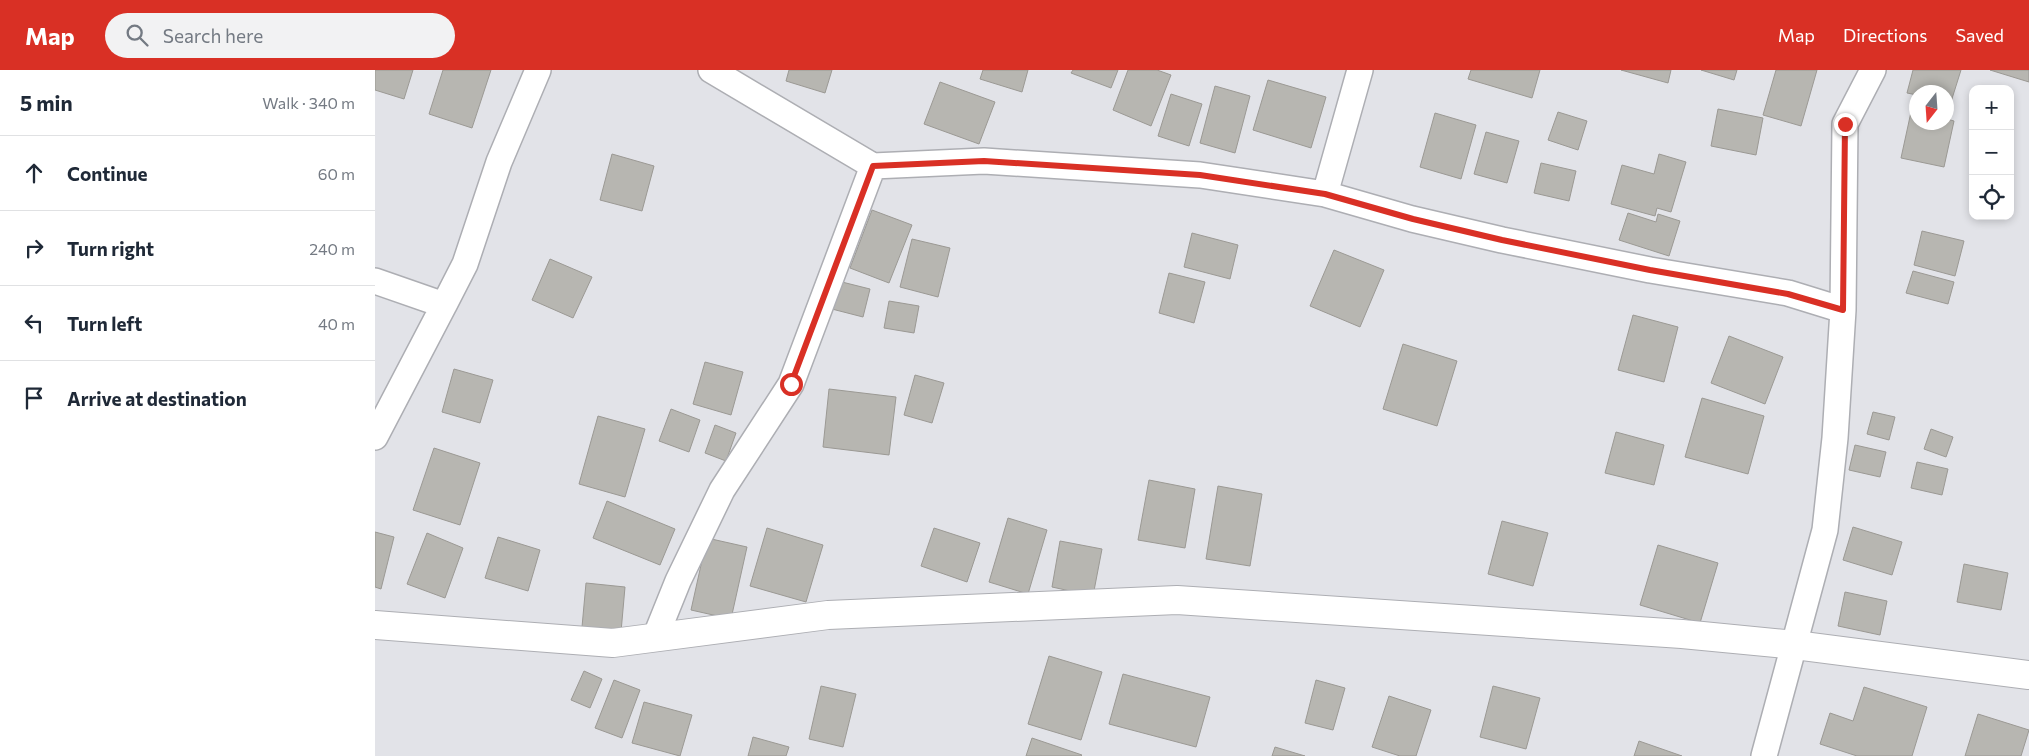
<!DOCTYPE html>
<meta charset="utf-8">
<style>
:root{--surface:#fff;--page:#f2f2f3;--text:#1f2937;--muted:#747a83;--line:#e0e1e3;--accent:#d93025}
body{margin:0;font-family:Commissioner,sans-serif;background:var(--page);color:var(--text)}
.controls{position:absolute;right:15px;top:15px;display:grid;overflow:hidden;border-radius:10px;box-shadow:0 2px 8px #0003}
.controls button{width:45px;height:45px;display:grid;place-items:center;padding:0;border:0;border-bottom:1px solid var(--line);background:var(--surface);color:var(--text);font:25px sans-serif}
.compass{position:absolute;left:1534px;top:15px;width:45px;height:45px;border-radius:50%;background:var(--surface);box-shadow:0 2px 8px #0003;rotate:197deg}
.stop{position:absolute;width:15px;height:15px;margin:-11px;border:4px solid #d93025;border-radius:50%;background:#fff}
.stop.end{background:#d93025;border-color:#fff;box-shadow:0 1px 5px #0008}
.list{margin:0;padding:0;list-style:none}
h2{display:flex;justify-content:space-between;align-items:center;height:65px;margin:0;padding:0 20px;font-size:21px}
h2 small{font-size:16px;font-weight:400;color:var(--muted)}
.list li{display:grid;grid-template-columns:32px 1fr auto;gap:15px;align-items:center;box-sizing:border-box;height:75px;padding:0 20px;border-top:1px solid var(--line)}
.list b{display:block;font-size:19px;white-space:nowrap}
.list em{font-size:16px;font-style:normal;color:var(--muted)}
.icon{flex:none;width:28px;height:28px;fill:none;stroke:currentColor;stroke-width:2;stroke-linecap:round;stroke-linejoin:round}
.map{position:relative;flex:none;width:1654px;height:686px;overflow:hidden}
header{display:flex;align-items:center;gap:30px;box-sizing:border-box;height:70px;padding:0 25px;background:var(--accent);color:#fff}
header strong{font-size:24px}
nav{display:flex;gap:28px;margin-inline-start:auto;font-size:18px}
.search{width:350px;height:45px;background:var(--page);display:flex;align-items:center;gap:12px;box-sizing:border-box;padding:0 18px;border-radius:28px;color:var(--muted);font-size:19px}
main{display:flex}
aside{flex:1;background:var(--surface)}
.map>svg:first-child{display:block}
.building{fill:#b7b6b1;stroke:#9b9994}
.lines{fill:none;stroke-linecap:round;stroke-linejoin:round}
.street-casing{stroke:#adaeb3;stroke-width:28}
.secondary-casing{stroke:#adaeb3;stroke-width:30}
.street{stroke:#fff;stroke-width:25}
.secondary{stroke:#fff;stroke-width:28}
.route{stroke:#d93025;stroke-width:6}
</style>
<header>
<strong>Map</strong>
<div class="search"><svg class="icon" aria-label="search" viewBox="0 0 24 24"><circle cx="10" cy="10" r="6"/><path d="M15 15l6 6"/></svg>Search here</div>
<nav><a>Map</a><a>Directions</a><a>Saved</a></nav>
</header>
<main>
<aside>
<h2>5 min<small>Walk · 340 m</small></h2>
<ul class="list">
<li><svg class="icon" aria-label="ahead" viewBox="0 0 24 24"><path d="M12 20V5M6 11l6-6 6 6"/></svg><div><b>Continue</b></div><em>60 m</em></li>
<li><svg class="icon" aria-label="right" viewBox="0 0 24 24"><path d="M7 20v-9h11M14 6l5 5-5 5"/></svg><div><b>Turn right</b></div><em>240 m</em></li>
<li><svg class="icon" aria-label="left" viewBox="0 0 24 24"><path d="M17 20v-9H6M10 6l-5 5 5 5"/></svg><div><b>Turn left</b></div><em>40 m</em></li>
<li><svg class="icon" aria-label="arrive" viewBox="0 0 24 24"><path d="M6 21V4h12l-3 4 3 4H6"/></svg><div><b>Arrive at destination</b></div></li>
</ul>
</aside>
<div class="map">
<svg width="1654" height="686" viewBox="0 0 1654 686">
<rect width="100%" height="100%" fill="#e2e3e8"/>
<path class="building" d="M 0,0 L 38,0 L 29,29 L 0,20 Z
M 68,0 L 116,0 L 97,58 L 54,44 Z
M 414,0 L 457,0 L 450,23 L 411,11 Z
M 608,0 L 653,0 L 647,22 L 605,9 Z
M 698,0 L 743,0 L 736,18 L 696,3 Z
M 753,0 L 782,0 L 796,5 L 776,56 L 738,40 Z
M 1096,0 L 1165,0 L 1157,28 L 1093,9 Z
M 1246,0 L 1296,0 L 1293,13 Z
M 1326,0 L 1362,0 L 1359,10 Z
M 1401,0 L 1442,0 L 1426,56 L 1388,45 Z
M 1538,0 L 1586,0 L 1575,35 L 1572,34 L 1572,22 L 1542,22 L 1542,25 L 1532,23 Z
M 1615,0 L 1654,0 L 1654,12 Z
M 893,10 L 951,27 L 936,78 L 878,60 Z
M 565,12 L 620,32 L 604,74 L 549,54 Z
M 840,16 L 875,26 L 860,83 L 825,73 Z
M 796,24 L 827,34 L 814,76 L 783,66 Z
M 1343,39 L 1388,48 L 1381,85 L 1336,76 Z
M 1183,42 L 1212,51 L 1203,80 L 1173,70 Z
M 1536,42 L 1542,43 L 1542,52 L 1572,52 L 1572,49 L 1579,51 L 1569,97 L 1526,88 Z
M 1060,43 L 1101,55 L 1086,109 L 1045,97 Z
M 1111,62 L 1144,71 L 1132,113 L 1099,104 Z
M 237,84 L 279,96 L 267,141 L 225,130 Z
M 1284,84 L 1311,92 L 1296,142 L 1282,138 L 1280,146 L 1236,134 L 1247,95 L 1279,104 Z
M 1166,93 L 1201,101 L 1194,131 L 1159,123 Z
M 497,140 L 537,155 L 514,213 L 475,198 Z
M 1253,143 L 1281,152 L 1283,144 L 1305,151 L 1294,186 L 1244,170 Z
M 1547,161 L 1589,171 L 1580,206 L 1539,195 Z
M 817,163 L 863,175 L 855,209 L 809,197 Z
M 537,169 L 575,178 L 563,227 L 525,217 Z
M 959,180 L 1009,200 L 985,257 L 935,236 Z
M 175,189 L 217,207 L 198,248 L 157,230 Z
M 1538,201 L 1579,212 L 1573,234 L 1531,223 Z
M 794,203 L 830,212 L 819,253 L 784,243 Z
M 459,210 L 495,219 L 488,247 L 453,238 Z
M 514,231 L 544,236 L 539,263 L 509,258 Z
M 1258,245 L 1303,257 L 1289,312 L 1243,300 Z
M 1354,266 L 1408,287 L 1390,334 L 1336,313 Z
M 1028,274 L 1082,291 L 1062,356 L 1008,339 Z
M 330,292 L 368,302 L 356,345 L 318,334 Z
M 79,299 L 118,310 L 105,353 L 67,342 Z
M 540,305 L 569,313 L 557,353 L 529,345 Z
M 454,319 L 521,327 L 514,385 L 448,377 Z
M 1327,328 L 1389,346 L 1373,404 L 1310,387 Z
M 296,339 L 325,350 L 314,382 L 284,371 Z
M 1498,342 L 1520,347 L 1514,370 L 1492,364 Z
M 223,346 L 270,359 L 250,427 L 204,414 Z
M 340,355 L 361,363 L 351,391 L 330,383 Z
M 1556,359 L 1578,367 L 1571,387 L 1549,379 Z
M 1241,362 L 1289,375 L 1279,415 L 1230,403 Z
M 1480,375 L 1511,382 L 1505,407 L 1474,400 Z
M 59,378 L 105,393 L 85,455 L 38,440 Z
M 1542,392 L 1573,399 L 1567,425 L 1536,418 Z
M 774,410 L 820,419 L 810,478 L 763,470 Z
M 843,416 L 887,424 L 875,496 L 831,489 Z
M 232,431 L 300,459 L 285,495 L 218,468 Z
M 633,448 L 672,460 L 653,524 L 614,512 Z
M 1127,451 L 1173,463 L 1158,516 L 1113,504 Z
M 1478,457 L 1527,472 L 1517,505 L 1468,490 Z
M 392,458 L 448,475 L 431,532 L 375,516 Z
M 559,458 L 605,473 L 592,512 L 546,496 Z
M 0,462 L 19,467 L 6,519 L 0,517 Z
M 52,463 L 88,478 L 70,528 L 32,514 Z
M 123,467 L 165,480 L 153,521 L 110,508 Z
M 332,468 L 372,477 L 356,549 L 316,540 Z
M 685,471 L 727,479 L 718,526 L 677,517 Z
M 1283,475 L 1343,493 L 1325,553 L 1265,535 Z
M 1589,494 L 1633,503 L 1626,540 L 1582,532 Z
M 211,513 L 250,517 L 246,562 L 207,557 Z
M 1470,522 L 1512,531 L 1505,565 L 1463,556 Z
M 674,586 L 727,602 L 706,670 L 653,654 Z
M 209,601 L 227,609 L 215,638 L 196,630 Z
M 748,604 L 835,627 L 821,677 L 734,654 Z
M 239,610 L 265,620 L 247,668 L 220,658 Z
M 941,610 L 970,618 L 958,660 L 930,653 Z
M 446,616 L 481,624 L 468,677 L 434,669 Z
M 1118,616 L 1165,628 L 1151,679 L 1105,667 Z
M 1489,617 L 1552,637 L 1537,686 L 1482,686 L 1445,674 L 1455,643 L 1478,651 Z
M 1014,626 L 1056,640 L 1041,686 L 1025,686 L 997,677 Z
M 269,632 L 317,645 L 305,686 L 257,673 Z
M 1603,644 L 1654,660 L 1646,686 L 1590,686 Z
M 378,667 L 414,677 L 411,686 L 373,686 Z
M 657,668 L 707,685 L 706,686 L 651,686 Z
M 1264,671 L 1307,686 L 1259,686 Z
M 900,677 L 930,686 L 897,686 Z"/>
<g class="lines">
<defs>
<path id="street" d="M 336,0 L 498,96
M 985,0 L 950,124 L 1037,149 L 1127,170 L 1275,200 L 1413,223 L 1468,240 L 1460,368 L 1450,460 L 1389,686
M 0,211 L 69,235 L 0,367
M 69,235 L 90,194 L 124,92 L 163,0
M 1468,240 L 1470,54 L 1498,0
M 280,568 L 303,511 L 347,420 L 416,314 L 498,96 L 609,91 L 825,105 L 950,124"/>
<path id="secondary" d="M 0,555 L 238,573 L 453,545 L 802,530 L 1307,564 L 1420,575 L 1654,605"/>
</defs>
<use href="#street" class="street-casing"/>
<use href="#secondary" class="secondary-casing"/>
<use href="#street" class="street"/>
<use href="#secondary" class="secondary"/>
</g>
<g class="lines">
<path class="route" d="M 416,314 L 498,96 L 609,91 L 825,105 L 950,124 L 1038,149 L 1127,170 L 1275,200 L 1413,224 L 1468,240 L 1470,54"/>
</g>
</svg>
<div class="controls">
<button>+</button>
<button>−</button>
<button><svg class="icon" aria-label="locate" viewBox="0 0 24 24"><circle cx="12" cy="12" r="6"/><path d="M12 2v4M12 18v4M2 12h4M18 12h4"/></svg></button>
</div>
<svg class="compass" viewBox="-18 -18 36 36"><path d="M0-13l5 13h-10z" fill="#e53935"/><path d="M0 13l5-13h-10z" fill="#747a83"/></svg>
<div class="stop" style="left:416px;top:314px"></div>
<div class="stop end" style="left:1470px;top:54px"></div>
</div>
</main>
